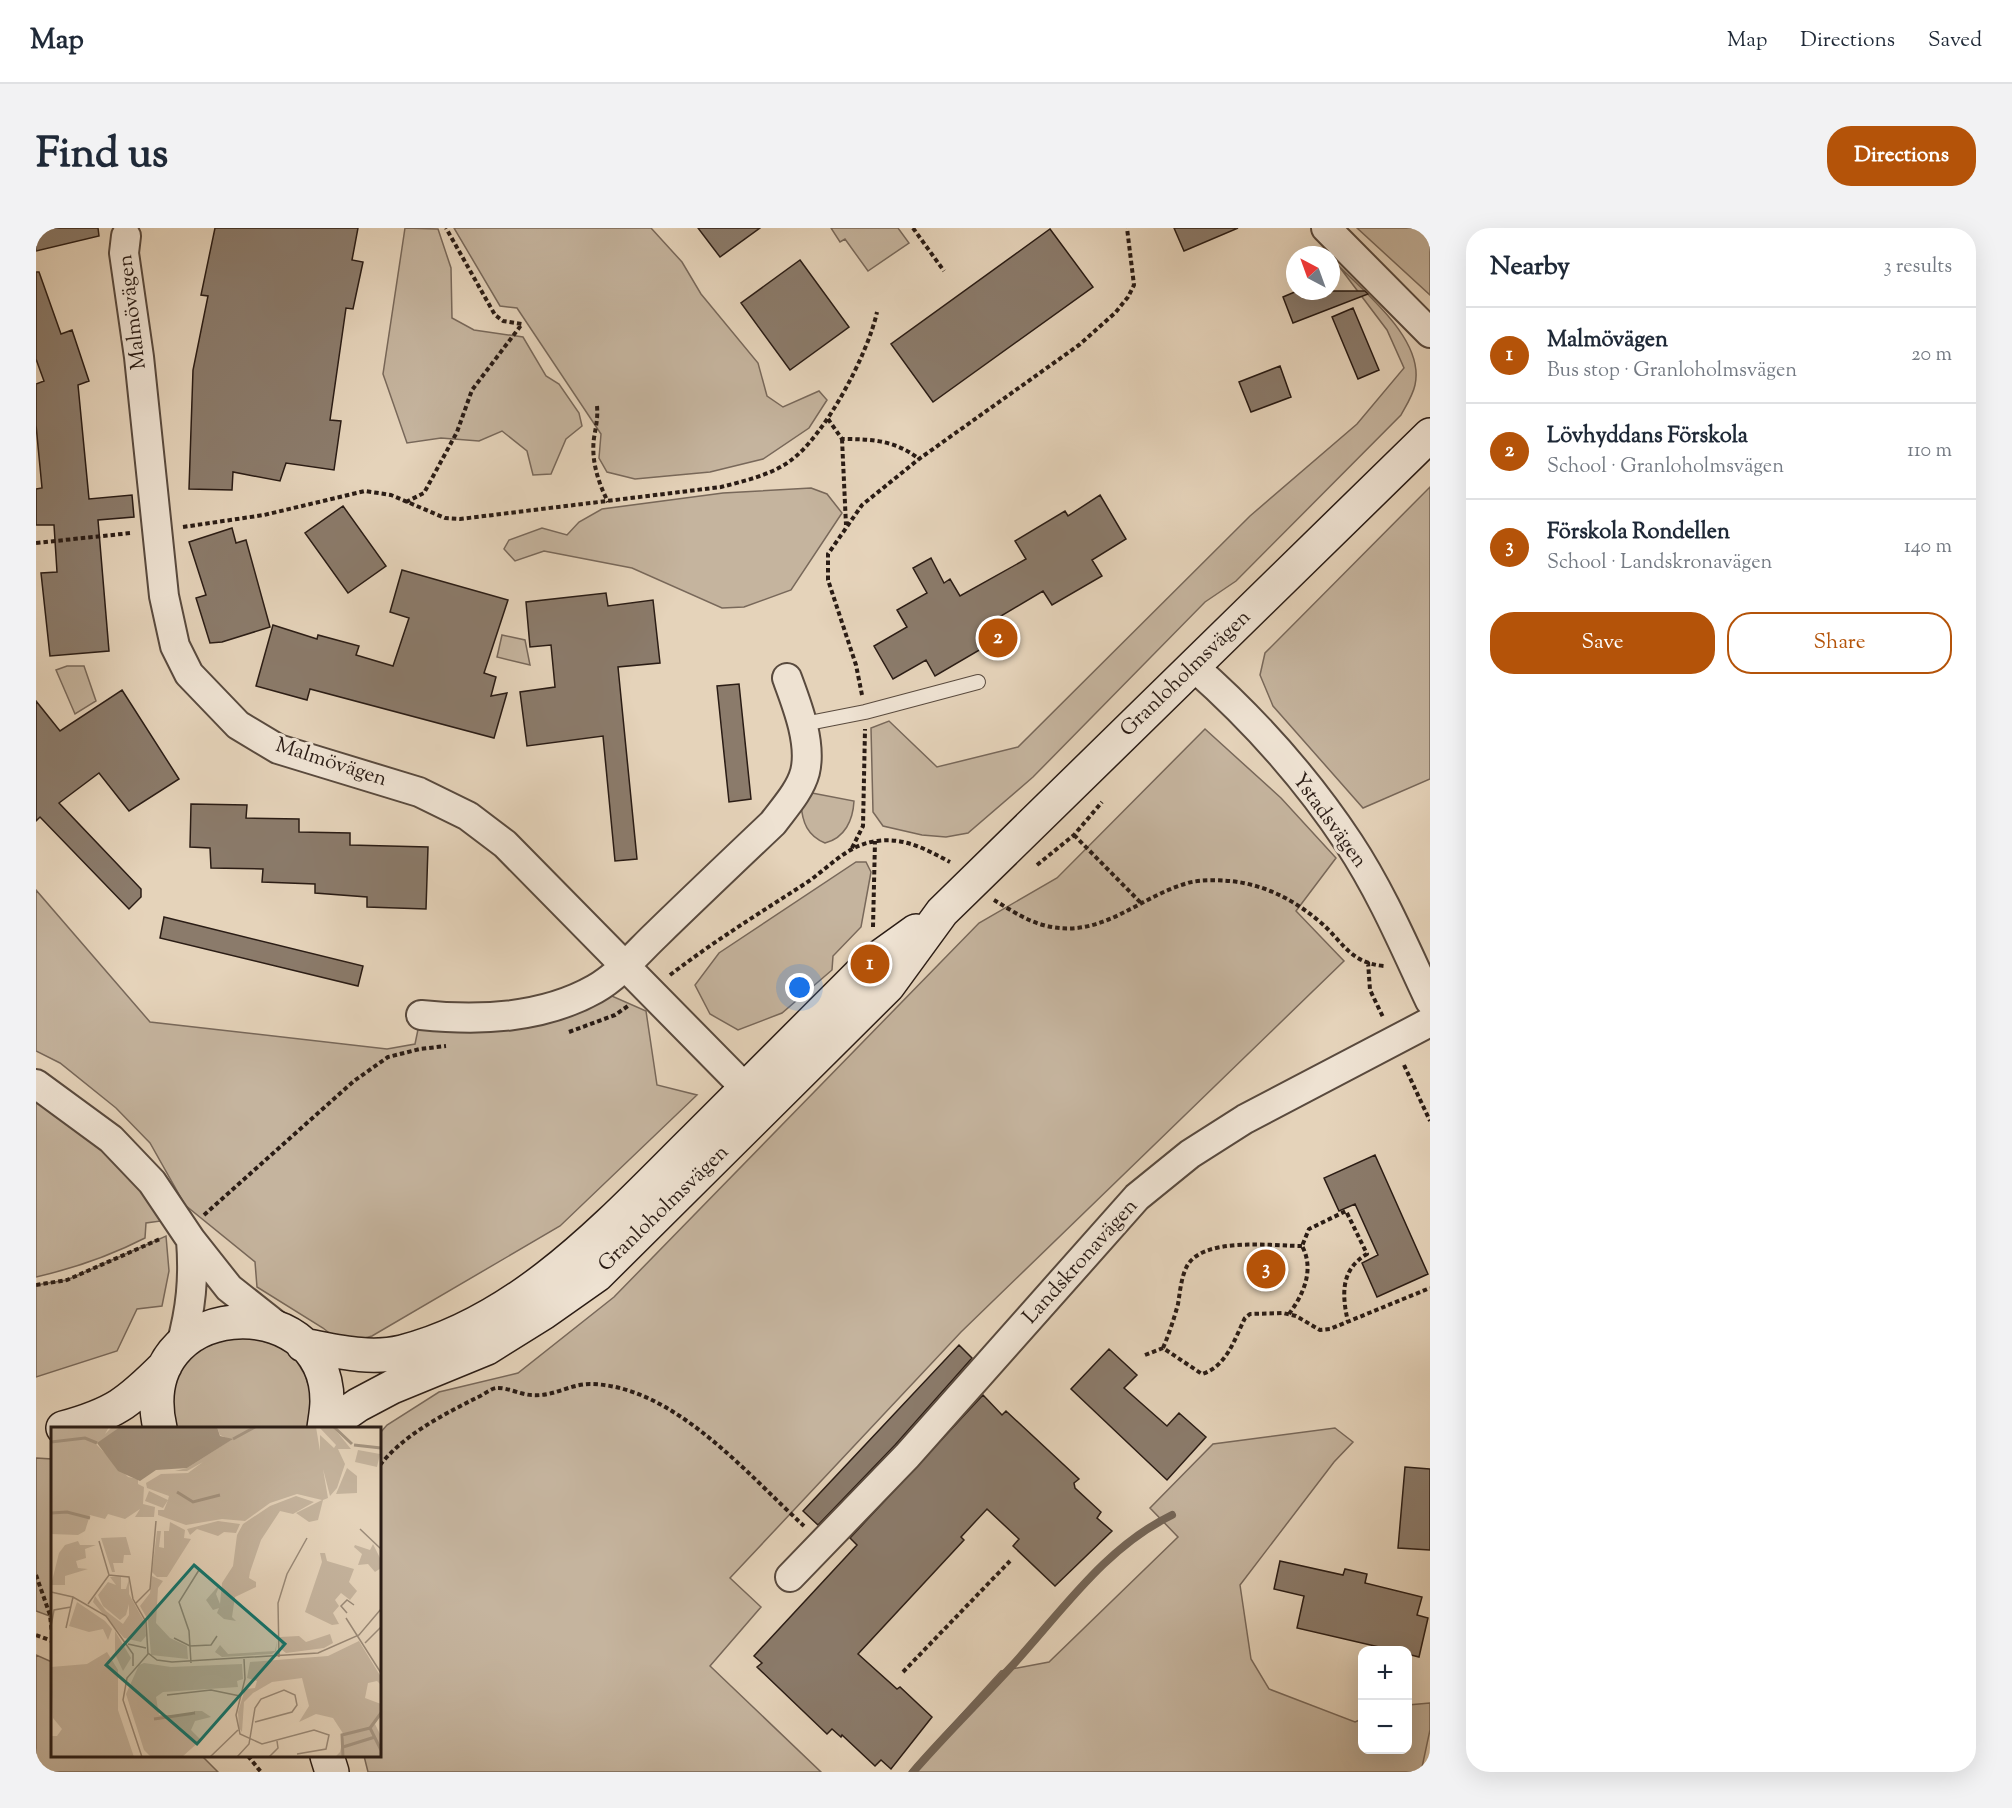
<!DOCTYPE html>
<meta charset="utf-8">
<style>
:root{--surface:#fff;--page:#f2f2f3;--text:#1f2937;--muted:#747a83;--line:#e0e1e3;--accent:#b45309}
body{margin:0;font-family:"Sorts Mill Goudy",serif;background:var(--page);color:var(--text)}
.controls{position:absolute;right:18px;bottom:18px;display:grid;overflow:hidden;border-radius:12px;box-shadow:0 6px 24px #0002}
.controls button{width:54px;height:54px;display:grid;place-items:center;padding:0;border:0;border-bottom:2px solid var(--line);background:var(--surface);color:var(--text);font:30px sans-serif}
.compass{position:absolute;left:1250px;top:18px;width:54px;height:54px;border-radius:50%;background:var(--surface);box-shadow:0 6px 24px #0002;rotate:319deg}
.you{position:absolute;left:764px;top:760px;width:21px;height:21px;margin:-15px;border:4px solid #fff;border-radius:50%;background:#1a73e8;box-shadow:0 0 0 9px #1a73e833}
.badge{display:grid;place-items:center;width:39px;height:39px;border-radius:50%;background:var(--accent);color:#fff;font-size:20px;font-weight:700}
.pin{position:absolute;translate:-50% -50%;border:3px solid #fff;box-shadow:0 2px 6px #0006}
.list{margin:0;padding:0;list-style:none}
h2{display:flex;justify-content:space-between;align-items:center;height:78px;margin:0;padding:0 24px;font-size:26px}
h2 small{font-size:20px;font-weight:400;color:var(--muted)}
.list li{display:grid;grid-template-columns:39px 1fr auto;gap:18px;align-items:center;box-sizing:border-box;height:96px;padding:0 24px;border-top:2px solid var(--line)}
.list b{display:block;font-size:22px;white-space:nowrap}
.list p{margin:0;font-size:20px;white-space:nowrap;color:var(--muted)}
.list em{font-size:20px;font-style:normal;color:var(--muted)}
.actions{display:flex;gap:12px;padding:18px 24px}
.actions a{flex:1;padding:14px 0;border:2px solid var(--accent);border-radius:24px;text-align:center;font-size:21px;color:var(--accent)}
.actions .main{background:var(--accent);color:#fff}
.map{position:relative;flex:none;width:1394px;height:1544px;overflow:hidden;border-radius:24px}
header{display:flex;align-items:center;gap:36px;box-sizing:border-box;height:84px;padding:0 30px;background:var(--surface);border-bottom:2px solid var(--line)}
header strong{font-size:28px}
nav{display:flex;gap:33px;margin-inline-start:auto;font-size:21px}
.intro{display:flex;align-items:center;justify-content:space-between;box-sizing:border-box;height:144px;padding:0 36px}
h1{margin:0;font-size:42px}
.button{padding:15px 27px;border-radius:24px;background:var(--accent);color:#fff;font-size:21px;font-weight:700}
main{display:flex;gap:36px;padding:0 36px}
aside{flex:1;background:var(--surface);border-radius:24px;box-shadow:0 6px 24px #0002}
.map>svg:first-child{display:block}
.green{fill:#c5b49e;stroke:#78685a;stroke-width:1.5}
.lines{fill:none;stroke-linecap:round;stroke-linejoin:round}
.stream{stroke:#746556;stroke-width:8}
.building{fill:#8b7b6b;stroke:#2a1c15;stroke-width:1.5}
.lane-casing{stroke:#594a3e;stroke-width:16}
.street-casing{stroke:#594a3e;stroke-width:32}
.secondary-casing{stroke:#2a1c15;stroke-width:36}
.path{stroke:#2a1c15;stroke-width:4;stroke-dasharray:4.5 3;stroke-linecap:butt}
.lane{stroke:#eee2d2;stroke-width:14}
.street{stroke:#eee2d2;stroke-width:28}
.secondary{stroke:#eee2d2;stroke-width:33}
.labels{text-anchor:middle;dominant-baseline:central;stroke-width:6;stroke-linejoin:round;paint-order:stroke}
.street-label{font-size:21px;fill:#2a1c15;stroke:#eee2d2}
.inset-river{fill:none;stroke:#a59582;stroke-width:3}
.inset-road{fill:none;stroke:#9a8a78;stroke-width:1.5}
.view{fill:#0f766e;fill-opacity:0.15;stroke:#0f766e;stroke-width:3}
.inset-edge{fill:none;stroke:#2a1c15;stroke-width:3}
</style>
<header>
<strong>Map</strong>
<nav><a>Map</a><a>Directions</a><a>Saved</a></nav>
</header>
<div class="intro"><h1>Find us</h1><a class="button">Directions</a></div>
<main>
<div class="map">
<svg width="1394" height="1544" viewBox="0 0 1394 1544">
<rect width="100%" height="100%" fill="#e5d3ba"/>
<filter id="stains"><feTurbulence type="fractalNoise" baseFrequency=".00333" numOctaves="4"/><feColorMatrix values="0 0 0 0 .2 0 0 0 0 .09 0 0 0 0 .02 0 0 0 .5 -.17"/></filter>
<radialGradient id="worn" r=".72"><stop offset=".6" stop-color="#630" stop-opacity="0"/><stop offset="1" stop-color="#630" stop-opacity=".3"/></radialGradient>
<path class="green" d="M 369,0 L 402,1 L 415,40 L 416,90 L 438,102 L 487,109 L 510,148 L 523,156 L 543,185 L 546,198 L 530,211 L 515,246 L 497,247 L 491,223 L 466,203 L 443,213 L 405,210 L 371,215 L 347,146 Z
M 418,0 L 615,0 L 646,34 L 665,66 L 722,135 L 731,168 L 747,179 L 783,163 L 791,172 L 773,200 L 727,231 L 674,244 L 599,251 L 571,244 L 563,230 L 565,206 L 481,80 L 464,78 Z
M 795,0 L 862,0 L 873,15 L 832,43 L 809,11 L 804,14 Z
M 1321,0 L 1394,0 L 1394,67 Z
M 1302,37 C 1330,66 1389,112 1379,157 C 1377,167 1370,178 1365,187 L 1200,353 L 1169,374 L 997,549 L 932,605 L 910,609 L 886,607 L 847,598 L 837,584 L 835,500 L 853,493 L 901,539 L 982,519 L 1214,288 L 1321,196 L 1368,140 L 1351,102 Z
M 1394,259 L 1394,551 L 1327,580 L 1237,478 L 1224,447 L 1229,425 Z
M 775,260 L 791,266 L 806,285 L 755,362 L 708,379 L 686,380 L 596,340 L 508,323 L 479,333 L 468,321 L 473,312 L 506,300 L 531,307 L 543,294 L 566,281 L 687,265 Z
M 466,407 L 489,412 L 494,437 L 461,429 Z
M 31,438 L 48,438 L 60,473 L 39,486 L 20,442 Z
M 1169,501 L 1245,570 L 1300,630 L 1260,683 L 1308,733 L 925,1104 L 694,1350 L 725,1379 L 674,1438 L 785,1544 L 332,1544 L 328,1528 L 344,1528 L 344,1205 L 351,1197 L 403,1164 L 482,1145 L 578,1069 L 943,695 L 1021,650 Z
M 776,565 L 818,573 C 817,592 809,610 789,615 C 772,608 766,595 765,575 Z
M 820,634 L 830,634 L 835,644 L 825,699 L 797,728 L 796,742 L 746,785 L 702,802 L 674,786 L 659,757 L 683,725 Z
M 0,662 L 114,794 L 351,821 L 379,816 L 385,787 L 560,761 L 610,783 L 621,857 L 661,867 L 524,998 L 336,1108 L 307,1116 L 287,1100 L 221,1059 L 219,1034 L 149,977 L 114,915 L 80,880 L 24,835 L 0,823 Z
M 0,869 C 42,900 105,944 125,993 L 110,995 L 109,1010 C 74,1028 39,1040 0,1049 Z
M 130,1008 L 133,1043 L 126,1078 L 101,1081 L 81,1123 L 0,1149 L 0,1057 L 31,1052 Z
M 203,1106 L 244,1118 L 259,1130 L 269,1147 L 276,1168 L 272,1200 L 136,1200 L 132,1177 L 143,1139 L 158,1123 Z
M 1299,1200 L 1317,1214 L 1298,1234 L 1204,1357 L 1215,1431 L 1233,1461 L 1319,1494 L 1326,1491 L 1326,1522 L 1372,1522 L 1372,1477 L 1394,1475 L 1394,1502 L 1385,1544 L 873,1544 L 965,1443 L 1013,1434 L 1142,1309 L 1114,1280 L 1177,1216 Z
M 0,1230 L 16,1231 L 16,1389 L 0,1383 Z
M 0,1427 L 16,1434 L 16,1528 L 166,1528 L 182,1544 L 0,1544 Z"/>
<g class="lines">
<path class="stream" d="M 877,1544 C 908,1508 942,1475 974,1440 C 1025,1385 1068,1320 1136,1287"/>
</g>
<path class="building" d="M 0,0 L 62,0 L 63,8 L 0,23 Z
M 179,0 L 322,0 L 316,32 L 327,34 L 317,81 L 310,80 L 294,192 L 305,193 L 298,242 L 250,235 L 244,253 L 197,244 L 196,262 L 153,261 L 157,142 L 172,68 L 165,67 Z
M 662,0 L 724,0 L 684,29 Z
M 1138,0 L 1202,0 L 1148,23 Z
M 1014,1 L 1057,59 L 897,174 L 855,116 Z
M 764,32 L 813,99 L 754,142 L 705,75 Z
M 0,44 L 3,44 L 25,106 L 36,102 L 53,153 L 42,157 L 53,271 L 96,267 L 98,289 L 62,292 L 73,423 L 14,428 L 5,345 L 21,344 L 18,297 L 0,297 L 0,261 L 6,260 L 0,197 L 0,156 L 8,153 L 0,131 Z
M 1261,63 L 1329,63 L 1332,66 L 1257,95 L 1247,69 Z
M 1317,80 L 1343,142 L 1322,151 L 1296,89 Z
M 1244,138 L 1255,169 L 1215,184 L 1203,154 Z
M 1064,267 L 1090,311 L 1056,332 L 1066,348 L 1016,377 L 1007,363 L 943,401 L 952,417 L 899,448 L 890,432 L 857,451 L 838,418 L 871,399 L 861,382 L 891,365 L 877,340 L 895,330 L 908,355 L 914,351 L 924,368 L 990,331 L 979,313 L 1029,283 L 1032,288 Z
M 307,278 L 350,338 L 312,365 L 269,305 Z
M 196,300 L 200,315 L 210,312 L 234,399 L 186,414 L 174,415 L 160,370 L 170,367 L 153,314 Z
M 366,342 L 472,372 L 448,445 L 460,449 L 455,468 L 471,465 L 458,510 L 274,461 L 271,472 L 220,458 L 237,397 L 281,411 L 282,407 L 323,418 L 320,427 L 357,438 L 373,390 L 354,384 Z
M 570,365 L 572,378 L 617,372 L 624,435 L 582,439 L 601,631 L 579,633 L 567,508 L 491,518 L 484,464 L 519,459 L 515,417 L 494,419 L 490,374 Z
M 703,456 L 715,571 L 693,574 L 681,458 Z
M 86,462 L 143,551 L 93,583 L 63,545 L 23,575 L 105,661 L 105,669 L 93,681 L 4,589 L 0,593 L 0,473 L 24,503 Z
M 155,576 L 211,577 L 210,590 L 263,591 L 263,604 L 314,605 L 314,617 L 392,619 L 390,681 L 331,679 L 331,669 L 279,665 L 279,656 L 226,654 L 227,641 L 175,640 L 174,620 L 154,619 Z
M 128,689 L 327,738 L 322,758 L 124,710 Z
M 1339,927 L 1392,1046 L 1341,1069 L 1326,1035 L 1342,1027 L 1319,976 L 1303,983 L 1288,950 Z
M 923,1117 L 936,1130 L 859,1217 L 782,1297 L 767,1283 Z
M 1073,1121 L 1101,1147 L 1088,1160 L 1131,1198 L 1143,1185 L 1170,1209 L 1131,1252 L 1035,1161 Z
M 947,1167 L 966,1187 L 970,1183 L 1043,1251 L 1038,1255 L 1039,1260 L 1065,1284 L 1061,1290 L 1076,1303 L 1019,1358 L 977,1318 L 983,1311 L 951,1281 L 925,1309 L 928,1312 L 822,1426 L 861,1461 L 864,1459 L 896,1489 L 855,1541 L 845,1532 L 839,1538 L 806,1507 L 805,1509 L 796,1501 L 791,1506 L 721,1439 L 726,1435 L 718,1428 L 821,1317 L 814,1310 Z
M 1369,1239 L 1394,1241 L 1394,1322 L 1362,1320 Z
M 1244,1333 L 1307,1347 L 1309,1341 L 1331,1346 L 1329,1355 L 1386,1369 L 1381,1387 L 1392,1390 L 1383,1429 L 1371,1426 L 1371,1422 L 1356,1422 L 1261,1400 L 1268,1368 L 1238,1361 Z"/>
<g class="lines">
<defs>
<path id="lane" d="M 768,496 L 829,484 L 942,454"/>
<path id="street" d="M 1290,0 L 1394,105
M 90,8 L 88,25 L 103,129 L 128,368 L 139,418 L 153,446 L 202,497 L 242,521 L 383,564 L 432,588 L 469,616 L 724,875
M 1157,438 C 1215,489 1270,550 1313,615 C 1346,665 1369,720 1394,773
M 385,787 C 443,793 506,791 559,761 C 582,748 602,724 621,706 C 659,669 698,632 737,595 C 748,580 764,563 769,544 C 776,515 761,477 751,450
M 0,856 L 75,911 L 116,954 L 155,1012 L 193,1060 L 245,1101
M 145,1117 C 155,1081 158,1050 155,1012
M 754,1349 L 871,1228 L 1101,969 L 1154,926 L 1209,891 L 1394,794"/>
<path id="secondary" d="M 267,1117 C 300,1123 333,1132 366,1124 C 487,1093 575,994 660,910 C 718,852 776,794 834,736 L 880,703
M 27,1200 C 78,1186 92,1175 129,1138
M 124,1200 C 94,1069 291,1058 291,1173 C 291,1182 289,1192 288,1200
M 289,1200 L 322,1177 L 356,1159 L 451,1120 L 507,1085 L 561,1047 L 852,758 L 906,684 L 1394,207
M 291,1528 L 296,1544"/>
</defs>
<use href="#lane" class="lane-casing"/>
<use href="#street" class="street-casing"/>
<use href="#secondary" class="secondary-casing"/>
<path class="path" d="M 877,0 L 908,43
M 561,178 C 562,190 560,198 558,210 C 555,232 562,254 572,274
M 792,191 L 806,211 C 835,211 859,212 883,231
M 806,211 L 810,297
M 370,274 L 388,265 L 421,204 L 436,162 L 486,96 L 467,93 L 459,87 L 410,0
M 147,299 L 228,287 L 329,263 L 355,267 L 409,290 L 424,291 L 685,259 C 708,253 735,247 754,233 C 789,208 832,126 841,84
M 0,315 L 95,305
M 826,467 L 820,437 L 792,352 L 792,326 L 826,277 L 883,231 L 1043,117 L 1079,85 L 1092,69 L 1098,57 L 1091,0
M 1038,607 L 1105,675
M 816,620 L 827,598 L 829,501
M 1001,637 L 1038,607 L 1066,574
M 958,672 C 973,681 989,692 1007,697 C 1065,713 1101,669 1152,655 C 1165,651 1189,652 1202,654 C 1233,659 1259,673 1283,693 C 1307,713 1313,735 1348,738
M 837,699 L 839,613
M 1332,734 L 1334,762 L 1347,789
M 634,747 C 677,714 722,686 767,657 C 791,642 811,616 841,613 C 869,609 891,622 914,634
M 533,804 L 579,787 L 592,778
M 1368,837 L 1394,893
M 168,987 L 318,853 L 352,829 L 384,821 L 410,818
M 0,1057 L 31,1052 L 124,1011
M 1253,1086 C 1267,1067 1279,1042 1266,1018 L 1273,1001 L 1310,983 L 1331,1026 C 1304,1042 1306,1067 1312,1094
M 1127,1120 C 1133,1106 1138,1091 1142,1076 C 1144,1064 1145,1051 1150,1040 C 1164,1008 1237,1018 1266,1018
M 1109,1127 L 1127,1120 L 1166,1146 C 1191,1138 1198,1112 1209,1090 L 1214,1086 L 1247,1085 L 1260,1088 L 1284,1102 L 1294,1101 L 1394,1060
M 344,1237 C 369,1206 405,1188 440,1170 C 446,1168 454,1161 460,1160 C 471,1159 485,1167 496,1167 C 517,1169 534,1156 554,1156 C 637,1157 711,1246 768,1298
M 0,1347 L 14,1387 L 16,1406
M 0,1407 L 16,1413
M 867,1444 L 974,1333
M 212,1528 L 225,1544"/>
<use href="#lane" class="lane"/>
<use href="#street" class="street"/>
<use href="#secondary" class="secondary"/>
</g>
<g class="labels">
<g class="street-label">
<text transform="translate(97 84) rotate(-97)">Malmövägen</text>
<text transform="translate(1150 446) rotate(-44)">Granloholmsvägen</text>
<text transform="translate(295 535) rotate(18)">Malmövägen</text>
<text transform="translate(1293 593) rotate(54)">Ystadsvägen</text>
<text transform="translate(628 981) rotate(-44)">Granloholmsvägen</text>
<text transform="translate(1045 1034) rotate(-48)">Landskronavägen</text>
</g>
</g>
<g transform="translate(15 1199)">
<rect width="330" height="330" fill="#e5d3ba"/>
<path d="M 0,0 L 58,0 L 54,7 L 61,0 L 69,0 L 50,16 L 44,16 L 77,50 L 87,52 L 87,57 L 93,60 L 92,77 L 104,80 L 103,90 L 84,90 L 89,82 L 74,92 L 57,87 L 54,92 L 39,88 L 34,104 L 27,108 L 0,107 ZM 166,0 L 265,0 L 269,24 L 269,8 L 283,21 L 285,18 L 268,0 L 282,0 L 300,22 L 287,22 L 294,37 L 286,61 L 279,69 L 272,42 L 277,71 L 272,73 L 267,93 L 258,95 L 245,86 L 271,73 L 246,67 L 219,76 L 194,94 L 171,92 L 135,98 L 107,88 L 107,83 L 113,83 L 117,73 L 112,81 L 94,74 L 98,64 L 117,73 L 118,69 L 96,61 L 95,56 L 110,47 L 137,46 L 152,35 L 136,44 L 124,44 L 136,41 L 180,13 L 169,8 ZM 307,23 L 329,27 L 326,40 L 304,35 ZM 296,41 L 306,49 L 306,66 L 285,67 ZM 245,69 L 263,75 L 242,87 L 229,84 L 210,113 L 199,145 L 198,151 L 205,155 L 205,160 L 184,170 L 181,190 L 185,194 L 173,192 L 166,186 L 168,181 L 162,183 L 155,173 L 169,157 L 165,167 L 169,177 L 171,156 L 182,139 L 186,108 L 192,97 L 219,79 ZM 167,94 L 189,97 L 185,106 L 173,105 L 167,109 L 146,102 L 139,108 L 136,102 ZM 119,95 L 134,103 L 133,111 L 140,112 L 116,150 L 106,150 L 101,145 L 106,104 L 110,104 L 108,120 L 113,121 L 113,104 L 118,104 ZM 75,110 L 80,128 L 73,128 L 72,136 L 62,136 L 64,145 L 61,145 L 50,111 ZM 27,114 L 29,118 L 45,118 L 34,122 L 35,131 L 25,134 L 27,141 L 37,142 L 14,149 L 14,158 L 0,158 L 8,126 L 14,118 ZM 322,117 L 330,133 L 330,141 L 324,145 L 317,137 L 307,138 L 311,127 L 303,120 L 304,118 L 319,123 ZM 269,126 L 274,126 L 276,134 L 303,142 L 298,155 L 306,164 L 299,173 L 290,166 L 284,173 L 288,179 L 282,186 L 288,197 L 281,198 L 254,185 L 271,135 ZM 70,149 L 70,162 L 75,162 L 78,152 L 78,167 L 94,196 L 95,209 L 90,215 L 73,211 L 42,175 L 44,169 L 55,184 L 72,197 L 78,188 L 78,177 L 75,188 L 69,193 L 52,179 L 47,168 L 57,155 L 65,158 L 59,150 ZM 101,149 L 112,154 L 107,161 L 105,196 L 119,211 L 136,219 L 137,232 L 100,228 L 97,193 L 89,179 L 99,166 ZM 26,175 L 54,194 L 61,202 L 57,213 L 52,202 L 38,205 L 18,199 ZM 64,204 L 80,231 L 72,244 L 64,227 ZM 279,207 L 282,216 L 273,221 L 235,226 L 230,222 L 229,210 L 248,209 L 255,215 ZM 226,214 L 225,224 L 221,227 L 171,230 L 164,225 L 169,218 L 177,227 L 224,224 ZM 308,214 L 330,250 L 330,258 L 326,254 L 317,256 L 314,271 L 330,277 L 330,288 L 324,297 L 330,309 L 330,330 L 284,330 L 289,325 L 293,308 L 282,291 L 265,287 L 248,295 L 258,279 L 251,251 L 221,255 L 202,266 L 193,275 L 191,305 L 188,301 L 187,285 L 194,262 L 204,261 L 206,254 L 196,251 L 199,235 L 277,229 ZM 56,225 L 67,243 L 67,283 L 83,330 L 0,330 L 0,309 L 6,309 L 11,302 L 2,291 L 0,240 L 36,237 ZM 93,236 L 120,240 L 191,237 L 192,252 L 186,254 L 187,260 L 112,265 L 105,270 L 108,288 L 143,288 L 143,284 L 151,284 L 160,290 L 144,294 L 140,303 L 150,313 L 131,330 L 100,330 L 93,323 L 75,267 L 88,238 Z" fill="#c5b49e"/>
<path d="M 69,0 L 166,0 L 169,9 L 182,12 L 136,41 L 105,43 L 89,54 L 67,44 L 46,16 Z" fill="#a59582"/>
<path class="inset-river" d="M 283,0 L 301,17M 182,12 L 204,0M 0,15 L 34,11 L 46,16M 303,18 L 330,21M 126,65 L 142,75 L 169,68M 0,86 L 16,85 L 39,91M 330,286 L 319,301 L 330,323M 103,292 L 144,286M 292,320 L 324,310M 292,330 L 291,308 L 319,301"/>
<path class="inset-road" d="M 309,102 L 330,122M 48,114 L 58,148M 0,165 L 22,170 L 55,189 L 82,227 L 82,239M 85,176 L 99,162 L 105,94M 37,177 L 58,148 L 78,150 L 82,172 L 95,195 L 97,227 L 76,251 L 72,273 L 91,330M 296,186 L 290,179 L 296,173 L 303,178M 295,191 L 330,246M 0,199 L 3,183 L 20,180M 15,201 L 22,170M 123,211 L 139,219 L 160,218 L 166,209M 314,216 L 330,200M 77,217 L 95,221M 97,226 L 106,233 L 121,235 L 267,226 L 308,208 L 330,182M 228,230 L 227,176 L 236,147 L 256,111M 193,232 L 194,252 L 185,288 L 189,307 L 211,317 L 263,303 L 278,308 L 275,322 L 246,327M 140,236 L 138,204 L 128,175 L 148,143M 116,268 L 160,263 L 189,269M 159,330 L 187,303M 186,330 L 198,317 L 204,281 L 210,272 L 233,263 L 244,268 L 246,278 L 241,285 L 204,295M 218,330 L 227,321 L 226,314"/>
<path class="view" d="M 143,138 L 234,217 L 146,317 L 55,238 Z"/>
<rect width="330" height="330" class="inset-edge"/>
</g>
<rect width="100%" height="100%" filter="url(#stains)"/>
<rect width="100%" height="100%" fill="url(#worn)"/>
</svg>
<div class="controls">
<button>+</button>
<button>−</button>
</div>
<svg class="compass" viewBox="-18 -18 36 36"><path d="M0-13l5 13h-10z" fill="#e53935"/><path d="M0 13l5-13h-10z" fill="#747a83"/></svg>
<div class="you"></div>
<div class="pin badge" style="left:834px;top:736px">1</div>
<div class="pin badge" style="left:962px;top:410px">2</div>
<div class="pin badge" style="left:1230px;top:1041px">3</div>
</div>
<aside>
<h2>Nearby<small>3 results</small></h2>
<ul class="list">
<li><span class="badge">1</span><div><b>Malmövägen</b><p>Bus stop · Granloholmsvägen</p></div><em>20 m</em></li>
<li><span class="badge">2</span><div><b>Lövhyddans Förskola</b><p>School · Granloholmsvägen</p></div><em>110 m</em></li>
<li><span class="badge">3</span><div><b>Förskola Rondellen</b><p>School · Landskronavägen</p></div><em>140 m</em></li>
</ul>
<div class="actions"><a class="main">Save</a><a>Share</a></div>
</aside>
</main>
